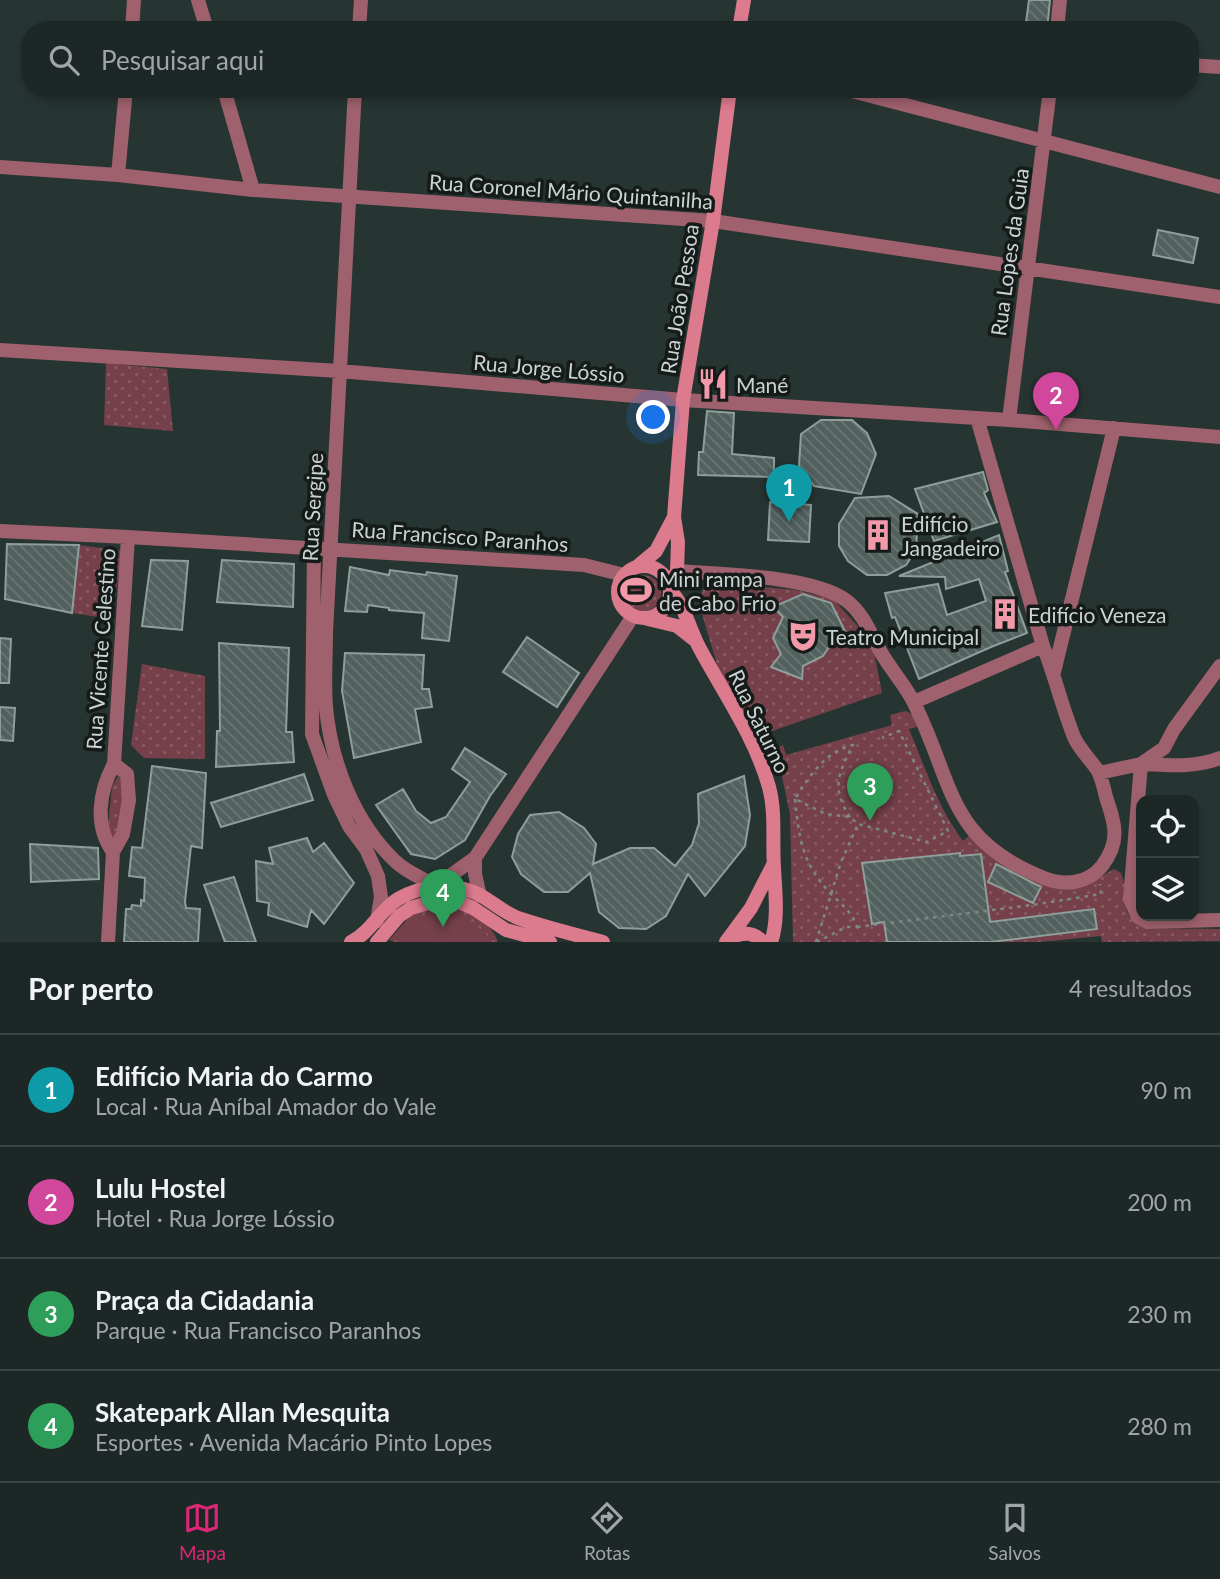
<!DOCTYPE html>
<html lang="pt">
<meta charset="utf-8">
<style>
:root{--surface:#1d2826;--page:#2a3432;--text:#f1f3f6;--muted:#a0a6a7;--line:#3b4443;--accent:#db2777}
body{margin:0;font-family:Lato,sans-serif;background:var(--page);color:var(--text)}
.controls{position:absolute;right:21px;bottom:21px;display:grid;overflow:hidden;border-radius:14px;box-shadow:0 4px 10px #0003}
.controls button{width:63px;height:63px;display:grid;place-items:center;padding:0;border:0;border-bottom:2px solid var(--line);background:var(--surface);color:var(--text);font:35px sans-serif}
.you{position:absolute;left:654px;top:418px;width:24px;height:24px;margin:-18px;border:5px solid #fff;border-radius:50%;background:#1a73e8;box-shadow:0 0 0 10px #1a73e833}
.badge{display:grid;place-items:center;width:46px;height:46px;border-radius:50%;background:var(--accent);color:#fff;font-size:23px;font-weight:700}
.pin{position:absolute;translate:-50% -58px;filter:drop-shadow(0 2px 4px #0008)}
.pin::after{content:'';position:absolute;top:37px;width:24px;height:21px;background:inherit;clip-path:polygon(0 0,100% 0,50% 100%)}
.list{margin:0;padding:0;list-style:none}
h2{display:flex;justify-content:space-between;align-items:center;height:91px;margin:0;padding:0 28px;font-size:30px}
h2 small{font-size:23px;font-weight:400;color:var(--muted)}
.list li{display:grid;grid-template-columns:46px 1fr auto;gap:21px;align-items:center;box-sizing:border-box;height:112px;padding:0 28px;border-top:2px solid var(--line)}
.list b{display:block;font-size:26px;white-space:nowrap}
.list p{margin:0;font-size:23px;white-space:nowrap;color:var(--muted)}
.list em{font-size:23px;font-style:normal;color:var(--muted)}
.icon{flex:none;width:38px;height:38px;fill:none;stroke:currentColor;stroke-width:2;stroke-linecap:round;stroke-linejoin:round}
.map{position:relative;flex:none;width:1220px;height:942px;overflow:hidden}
.search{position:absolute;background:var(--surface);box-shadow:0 4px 10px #0003;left:21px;right:21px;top:21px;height:77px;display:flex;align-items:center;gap:18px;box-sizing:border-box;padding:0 24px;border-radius:28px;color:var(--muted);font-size:26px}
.sheet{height:539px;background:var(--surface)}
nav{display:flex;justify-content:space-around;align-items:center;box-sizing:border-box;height:98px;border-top:2px solid var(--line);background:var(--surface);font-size:19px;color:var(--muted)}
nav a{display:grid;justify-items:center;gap:4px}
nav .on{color:var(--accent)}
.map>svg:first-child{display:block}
.grass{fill:url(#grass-dots)}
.pitch{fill:#75404a}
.building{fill:url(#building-back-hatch);stroke:#8e9e9b;stroke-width:2}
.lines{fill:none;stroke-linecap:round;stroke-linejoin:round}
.path{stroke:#7d8886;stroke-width:2.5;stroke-dasharray:3.5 5;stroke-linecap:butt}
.street{stroke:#9f616d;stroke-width:14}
.secondary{stroke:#dc7a8e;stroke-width:14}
.labels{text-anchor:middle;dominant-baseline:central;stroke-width:7;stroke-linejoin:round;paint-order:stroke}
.street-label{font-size:21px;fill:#cbd3d2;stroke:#151b19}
.poi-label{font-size:21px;fill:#cbd3d2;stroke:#151b19;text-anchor:start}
</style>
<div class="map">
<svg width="1220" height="942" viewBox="0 0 1220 942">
<defs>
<pattern id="grass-dots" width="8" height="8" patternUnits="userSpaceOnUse" patternTransform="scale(1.75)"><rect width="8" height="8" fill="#75404a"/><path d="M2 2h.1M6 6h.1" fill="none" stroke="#875b63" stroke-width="1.8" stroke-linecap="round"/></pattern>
<pattern id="building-back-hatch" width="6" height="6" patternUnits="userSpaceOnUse" patternTransform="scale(1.75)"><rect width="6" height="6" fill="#52615e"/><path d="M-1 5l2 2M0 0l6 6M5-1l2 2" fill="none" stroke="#6a7774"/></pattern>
</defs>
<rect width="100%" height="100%" fill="#273532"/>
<path class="grass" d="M 106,363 L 167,369 L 173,431 L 104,425 Z
M 79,545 L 122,551 L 112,619 L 72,613 Z
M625 593a18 18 0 1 1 36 0a18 18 0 1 1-36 0Z
M 707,582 L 796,590 L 833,599 L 872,642 L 882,693 L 755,737 L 717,664 L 698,601 Z
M 142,664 L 205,676 L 205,759 L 144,758 L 131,745 Z
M 905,711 L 912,714 L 917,727 L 909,729 C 925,767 938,808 963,841 L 970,835 L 994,858 L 1015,872 L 1036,882 L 1096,879 L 1114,869 L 1121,873 C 1131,897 1114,914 1147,928 L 1220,929 L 1220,941 L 1102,942 L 1101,936 L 1039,942 L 793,942 L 790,814 L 781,772 L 767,761 L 768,753 L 783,745 L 786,755 L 892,725 L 890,715 Z
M 118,776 L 124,783 L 120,829 L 114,840 L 107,836 L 112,787 Z
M 441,906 C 464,908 490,919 498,942 L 395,942 L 389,940 L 411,915 Z"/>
<path class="pitch" d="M 439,912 C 460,913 473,921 487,935 L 486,942 L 402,942 L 396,938 L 414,920 Z"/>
<path class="building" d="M 1029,0 L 1050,0 L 1047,30 L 1025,30 Z
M 1158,230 L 1198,238 L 1193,263 L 1153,255 Z
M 707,411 L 734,413 L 732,454 L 774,458 L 774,477 L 698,475 L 699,452 L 703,452 Z
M 821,420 L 852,420 L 867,433 L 876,454 L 861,494 L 814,486 L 799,466 L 801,434 Z
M 983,472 L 988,490 L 984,493 L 997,522 L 934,541 L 915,489 Z
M 889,496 L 918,514 L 916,550 L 906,565 L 887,575 L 867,575 L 848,561 L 839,546 L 839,524 L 855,498 Z
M 770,502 L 811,505 L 809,542 L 768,540 Z
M 999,535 L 1008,571 L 1005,572 L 1027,633 L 991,647 L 919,679 L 895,617 L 892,618 L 885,593 L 938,584 L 947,615 L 986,601 L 979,579 L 946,589 L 945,577 L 899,576 Z
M 7,544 L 79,545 L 72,613 L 5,599 Z
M 151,560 L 188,561 L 182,630 L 142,626 Z
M 222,560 L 294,564 L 293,607 L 217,602 Z
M 350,567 L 389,575 L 390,570 L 426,575 L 427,572 L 457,576 L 449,641 L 422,638 L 424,613 L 389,610 L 389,608 L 368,605 L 367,612 L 345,611 Z
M 803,594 L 831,603 L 848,637 L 831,635 L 831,644 L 823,656 L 803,666 L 802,679 L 771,667 L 781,654 L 773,638 L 783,617 L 773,607 Z
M 527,637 L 579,673 L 557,707 L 503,672 Z
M 0,638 L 11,639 L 9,683 L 0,683 Z
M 219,643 L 289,648 L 286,732 L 292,732 L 294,762 L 216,767 L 217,731 L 220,731 Z
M 345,653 L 424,655 L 422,689 L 429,689 L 432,707 L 415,709 L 421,742 L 354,758 L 342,691 Z
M 0,707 L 15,708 L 13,741 L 0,740 Z
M 465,748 L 506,774 L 490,796 L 465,840 L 435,859 L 411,854 L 376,805 L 403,789 L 416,811 L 431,823 L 446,817 L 470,782 L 452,769 Z
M 152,766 L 206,773 L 202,848 L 191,846 L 185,902 L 186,908 L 200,909 L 198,942 L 124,942 L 126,909 L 131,909 L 132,905 L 141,906 L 141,900 L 144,901 L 145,878 L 129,876 L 132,847 L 142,848 Z
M 304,774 L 313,800 L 221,827 L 211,803 Z
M 744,776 L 750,815 L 745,846 L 705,896 L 688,874 L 666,916 L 646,929 L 619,928 L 599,912 L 590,873 L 568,892 L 544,892 L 521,874 L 512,857 L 518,834 L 530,815 L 559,812 L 584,828 L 596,844 L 593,864 L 630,848 L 654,848 L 675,866 L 692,845 L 699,823 L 698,794 Z
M 307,838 L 313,852 L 324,843 L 354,883 L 324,924 L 311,910 L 307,927 L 268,915 L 269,903 L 257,901 L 256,861 L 273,864 L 269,848 Z
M 30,844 L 98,848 L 99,879 L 31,882 Z
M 960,853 L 960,856 L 981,854 L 990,922 L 1094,909 L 1097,929 L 991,942 L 887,942 L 884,922 L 872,924 L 862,863 Z
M 996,864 L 1041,887 L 1033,903 L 988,882 Z
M 234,877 L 256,942 L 225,942 L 204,885 Z"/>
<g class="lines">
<path class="path" d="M 795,799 C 799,838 802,863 830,893 C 841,904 852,912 857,927 L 846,927 L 817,942
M 850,817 C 831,788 838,774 853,745 C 825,752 810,775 795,799 L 826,814 L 850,817 L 858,824 L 927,842 L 948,831 L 899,731 L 882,738
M 857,927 L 1032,905 L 1101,894 L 1100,884
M 816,942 L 841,862 L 858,824"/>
<path class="street" d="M 198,0 L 207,30
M 132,30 L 134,0
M 359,30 L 361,0
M 1057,30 L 1060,0
M 1190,65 L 1220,67
M 224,89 L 253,190
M 355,89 L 326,632 C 326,656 324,682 326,707 C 331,762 354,822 395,861 C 406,872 422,878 436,886 L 475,858 L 633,616
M 844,89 L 1220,187
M 0,167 L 118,175 L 253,190 L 713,221 L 1220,297
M 118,175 L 126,89
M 0,350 L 339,371 L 683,400 L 1009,420 L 1220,437
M 1009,420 L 1050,89
M 0,531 L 128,537 L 584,565 L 624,575
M 314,548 L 312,734 L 334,795 L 349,826 L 366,849 L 378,876 L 381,897 L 377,921
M 677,571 C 720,574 815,576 847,601 C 865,615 871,636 882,654 C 892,671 906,686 914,703 C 955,785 946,839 1044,878 C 1064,886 1088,884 1102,866 C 1121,841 1115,824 1106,797 C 1104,788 1102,779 1098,771 C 1091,760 1079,749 1074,737 C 1062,707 1055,676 1043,646 L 977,418
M 1054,672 L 1114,428
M 914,702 L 1043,646
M 1220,758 C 1194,768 1168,765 1141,764 L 1130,899 L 1138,917 L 1147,922 L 1220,920
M 1099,773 L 1141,764 L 1164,748 L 1174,729 L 1220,666
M 113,852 C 94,826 99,791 114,764 L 128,537
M 475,858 L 475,874 L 480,896
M 108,942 L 113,852 L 123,834 L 129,800 L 127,774 L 114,764"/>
<path class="secondary" d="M 739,30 L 744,0
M618 592a26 26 0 1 1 52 0a26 26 0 1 1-52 0Z
M 638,566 L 656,551 L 674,517
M 670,586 L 677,571 L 678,542 L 674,517 L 683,400 L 713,221 L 730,89
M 670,590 C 685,606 689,628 699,647 C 723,692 755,737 769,787 C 776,813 772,840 774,867 C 775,890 779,920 771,942
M 648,619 L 677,626 L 696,641
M 732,937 C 745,932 753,932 763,942
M 351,942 C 372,931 379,911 398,899 C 421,885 455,882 480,895 C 494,903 505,914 521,919 C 548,928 576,935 603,942
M 377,942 L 399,916 L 411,908 L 438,900 L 455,900 L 473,908 L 506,930 L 550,942
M 726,942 L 751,908 L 773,865"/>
</g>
<defs>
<symbol id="restaurant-bare" viewBox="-9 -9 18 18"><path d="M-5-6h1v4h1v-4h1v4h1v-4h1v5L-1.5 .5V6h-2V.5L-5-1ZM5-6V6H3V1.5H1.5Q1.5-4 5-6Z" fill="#f39aaa" stroke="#151b19" stroke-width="2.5" paint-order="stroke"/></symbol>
<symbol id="building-bare" viewBox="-9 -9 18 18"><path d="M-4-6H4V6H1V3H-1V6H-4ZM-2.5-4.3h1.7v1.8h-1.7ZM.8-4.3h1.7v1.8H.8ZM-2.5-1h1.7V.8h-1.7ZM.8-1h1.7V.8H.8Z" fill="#f39aaa" stroke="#151b19" stroke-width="2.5" paint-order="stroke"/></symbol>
<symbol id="stadium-bare" viewBox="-9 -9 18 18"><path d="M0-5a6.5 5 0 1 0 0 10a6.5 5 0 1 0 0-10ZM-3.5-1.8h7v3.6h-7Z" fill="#f39aaa" stroke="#151b19" stroke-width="2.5" paint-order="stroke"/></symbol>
<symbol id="theatre-bare" viewBox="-9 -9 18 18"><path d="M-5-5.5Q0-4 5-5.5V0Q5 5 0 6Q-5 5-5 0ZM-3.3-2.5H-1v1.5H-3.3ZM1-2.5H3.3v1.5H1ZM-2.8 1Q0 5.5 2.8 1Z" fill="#f39aaa" stroke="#151b19" stroke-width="2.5" paint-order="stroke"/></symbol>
</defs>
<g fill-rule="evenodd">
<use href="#restaurant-bare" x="691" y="362" width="44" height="44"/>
<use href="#building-bare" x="856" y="513" width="44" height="44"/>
<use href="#stadium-bare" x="614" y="568" width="44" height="44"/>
<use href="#building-bare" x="983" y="592" width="44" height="44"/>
<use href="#theatre-bare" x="781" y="614" width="44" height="44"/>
</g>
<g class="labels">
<g class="street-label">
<text transform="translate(571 191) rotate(4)">Rua Coronel Mário Quintanilha</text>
<text transform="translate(1009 252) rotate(-82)">Rua Lopes da Guia</text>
<text transform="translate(679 299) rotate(-81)">Rua João Pessoa</text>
<text transform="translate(549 368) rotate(5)">Rua Jorge Lóssio</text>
<text transform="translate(312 507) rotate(-87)">Rua Sergipe</text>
<text transform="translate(460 536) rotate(4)">Rua Francisco Paranhos</text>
<text transform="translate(100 649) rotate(-86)">Rua Vicente Celestino</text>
<text transform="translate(760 721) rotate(64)">Rua Saturno</text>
</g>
<g class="poi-label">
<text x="736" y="384">Mané</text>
<text x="901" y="523">Edifício<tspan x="901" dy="24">Jangadeiro</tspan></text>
<text x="659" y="578">Mini rampa<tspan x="659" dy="24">de Cabo Frio</tspan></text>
<text x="1028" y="614">Edifício Veneza</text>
<text x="826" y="636">Teatro Municipal</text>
</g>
</g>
</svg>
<div class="controls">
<button><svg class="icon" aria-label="locate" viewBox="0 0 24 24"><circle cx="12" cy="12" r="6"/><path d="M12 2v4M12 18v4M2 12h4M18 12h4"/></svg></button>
<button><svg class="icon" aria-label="layers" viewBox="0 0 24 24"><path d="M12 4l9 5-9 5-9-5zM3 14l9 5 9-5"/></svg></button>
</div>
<div class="you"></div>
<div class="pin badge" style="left:789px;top:522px;background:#0f9aa8">1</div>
<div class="pin badge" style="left:1056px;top:430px;background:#d1479c">2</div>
<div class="pin badge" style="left:870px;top:821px;background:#2e9e5b">3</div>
<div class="pin badge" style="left:443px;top:927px;background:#2e9e5b">4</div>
<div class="search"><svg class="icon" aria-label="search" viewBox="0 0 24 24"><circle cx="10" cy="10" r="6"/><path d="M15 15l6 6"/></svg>Pesquisar aqui</div>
</div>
<section class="sheet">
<h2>Por perto<small>4 resultados</small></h2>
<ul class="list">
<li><span class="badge" style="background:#0f9aa8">1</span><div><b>Edifício Maria do Carmo</b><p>Local · Rua Aníbal Amador do Vale</p></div><em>90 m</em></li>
<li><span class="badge" style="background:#d1479c">2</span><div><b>Lulu Hostel</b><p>Hotel · Rua Jorge Lóssio</p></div><em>200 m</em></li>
<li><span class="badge" style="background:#2e9e5b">3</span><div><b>Praça da Cidadania</b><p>Parque · Rua Francisco Paranhos</p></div><em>230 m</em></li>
<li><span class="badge" style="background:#2e9e5b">4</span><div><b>Skatepark Allan Mesquita</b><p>Esportes · Avenida Macário Pinto Lopes</p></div><em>280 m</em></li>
</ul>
</section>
<nav>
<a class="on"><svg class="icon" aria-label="map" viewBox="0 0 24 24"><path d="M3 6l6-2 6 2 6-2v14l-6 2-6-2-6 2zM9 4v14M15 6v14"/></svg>Mapa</a>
<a><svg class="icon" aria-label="directions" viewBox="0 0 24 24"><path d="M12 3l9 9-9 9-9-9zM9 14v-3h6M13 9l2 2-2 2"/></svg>Rotas</a>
<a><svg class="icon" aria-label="saved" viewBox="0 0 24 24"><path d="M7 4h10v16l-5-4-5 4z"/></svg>Salvos</a>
</nav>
